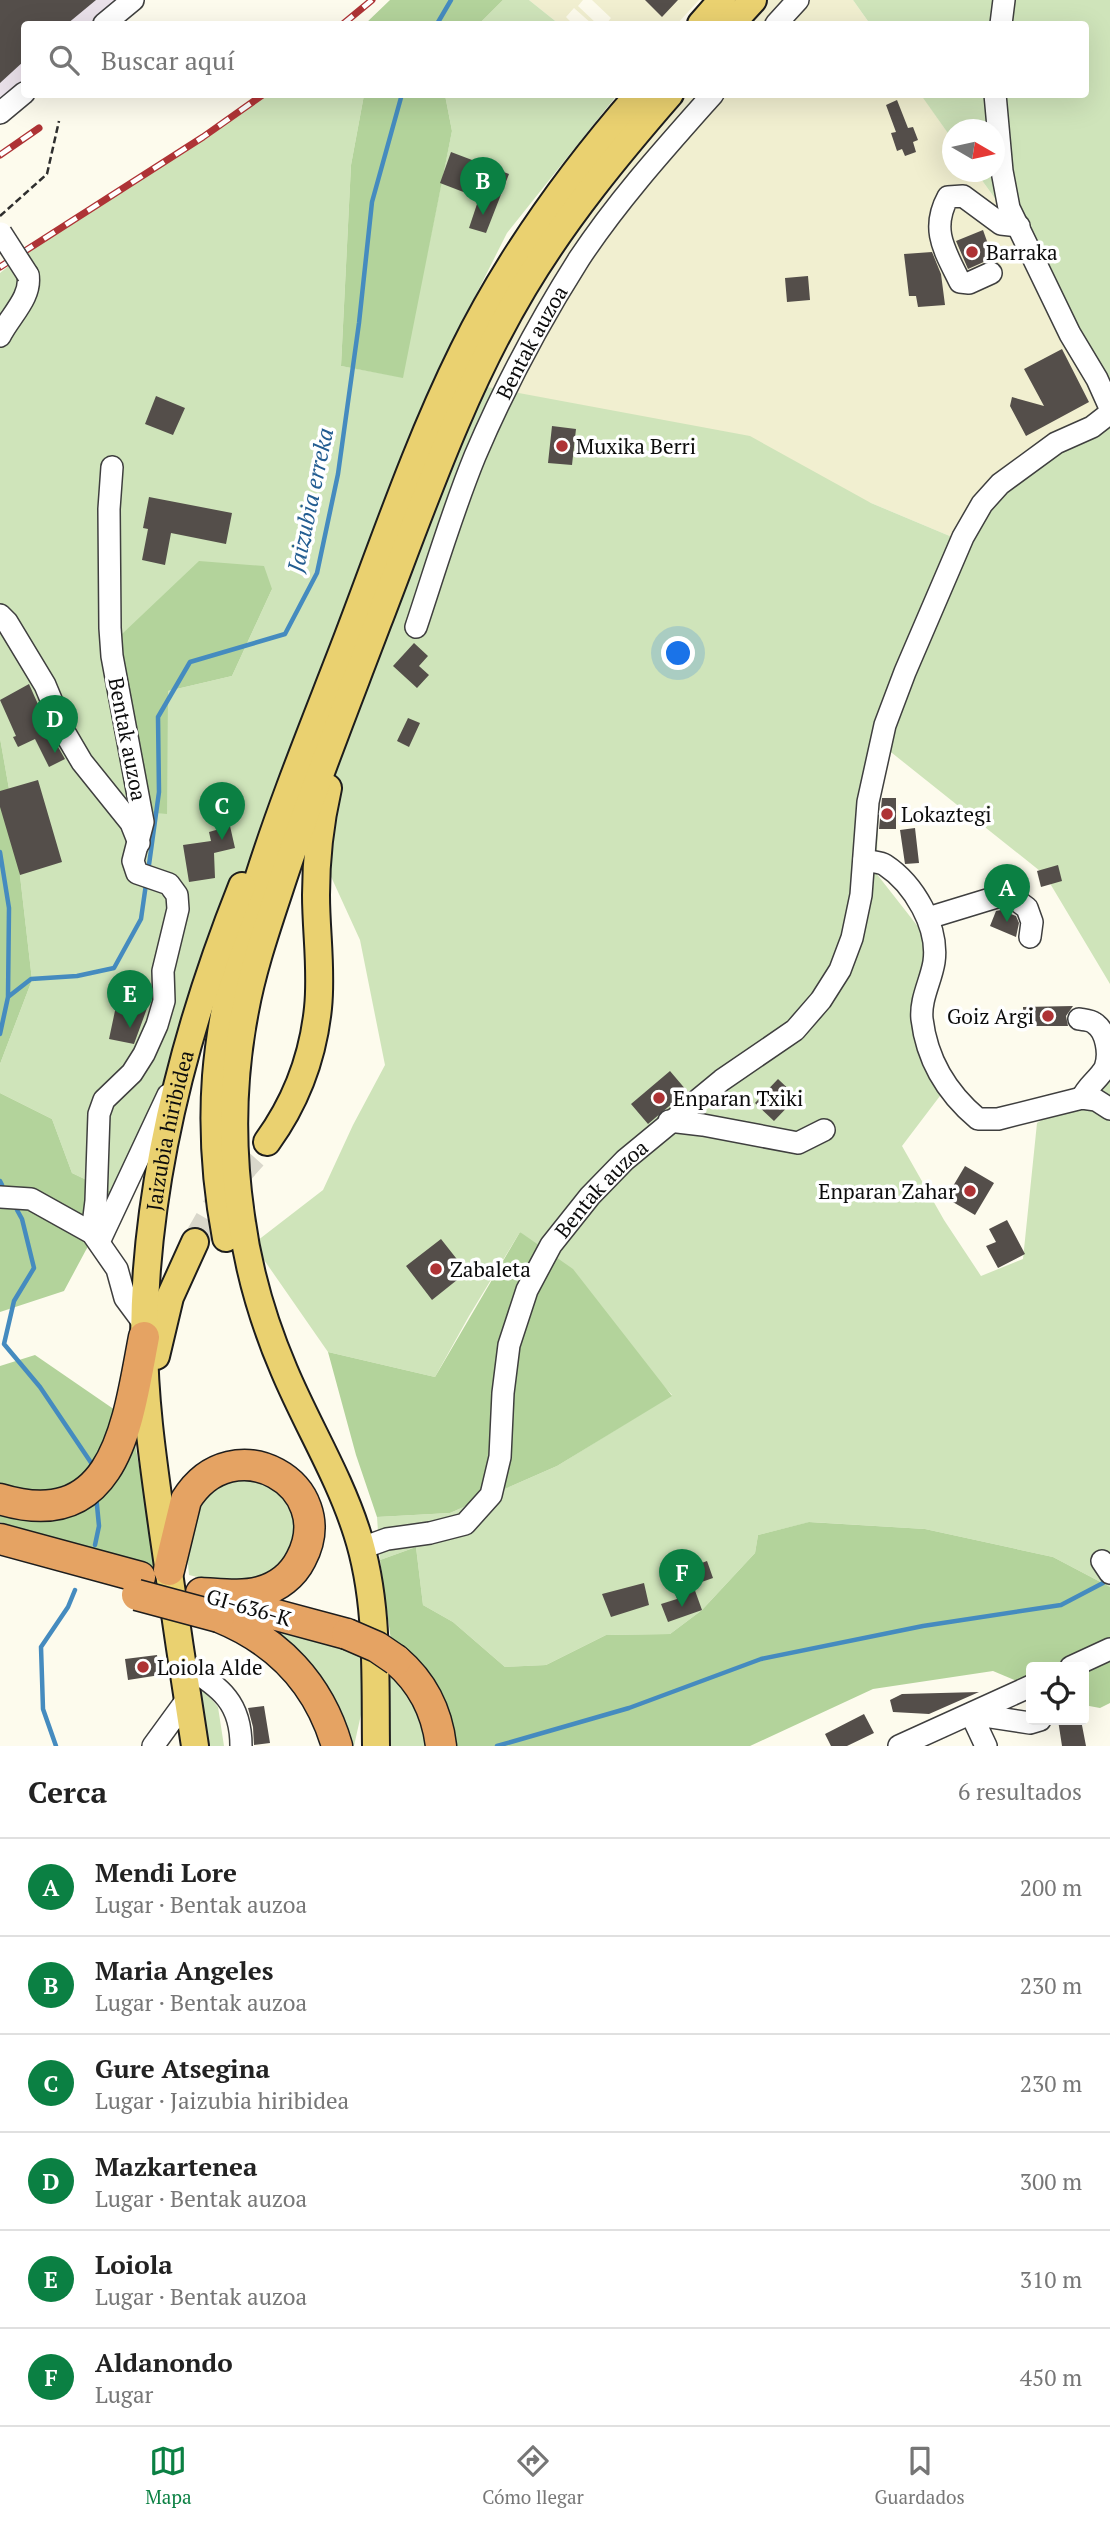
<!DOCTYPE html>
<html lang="es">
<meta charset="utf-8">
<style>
:root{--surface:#fff;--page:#f6f6f6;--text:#222;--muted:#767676;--line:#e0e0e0;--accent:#0b8043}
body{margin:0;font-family:"PT Serif",serif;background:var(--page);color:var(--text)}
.controls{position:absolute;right:21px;bottom:21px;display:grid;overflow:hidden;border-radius:7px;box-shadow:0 7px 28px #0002}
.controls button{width:63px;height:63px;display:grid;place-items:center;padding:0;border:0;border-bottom:2px solid var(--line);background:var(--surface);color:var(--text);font:35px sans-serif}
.compass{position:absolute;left:942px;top:119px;width:63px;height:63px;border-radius:50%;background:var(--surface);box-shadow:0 7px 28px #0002;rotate:99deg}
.you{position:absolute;left:679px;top:654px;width:24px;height:24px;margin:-18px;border:5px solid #fff;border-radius:50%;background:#1a73e8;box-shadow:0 0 0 10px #1a73e833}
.badge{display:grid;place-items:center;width:46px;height:46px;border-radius:50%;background:var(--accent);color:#fff;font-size:23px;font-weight:700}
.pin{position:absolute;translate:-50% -58px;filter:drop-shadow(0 2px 4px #0008)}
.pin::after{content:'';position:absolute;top:37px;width:24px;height:21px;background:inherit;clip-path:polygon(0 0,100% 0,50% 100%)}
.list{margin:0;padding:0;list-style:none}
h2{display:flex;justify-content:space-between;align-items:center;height:91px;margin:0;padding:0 28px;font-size:30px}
h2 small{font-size:23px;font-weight:400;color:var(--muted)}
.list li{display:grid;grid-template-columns:46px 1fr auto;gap:21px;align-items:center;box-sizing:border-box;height:98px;padding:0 28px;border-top:2px solid var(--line)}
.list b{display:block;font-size:26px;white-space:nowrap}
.list p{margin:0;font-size:23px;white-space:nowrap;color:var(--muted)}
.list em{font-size:23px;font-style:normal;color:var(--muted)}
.icon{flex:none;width:38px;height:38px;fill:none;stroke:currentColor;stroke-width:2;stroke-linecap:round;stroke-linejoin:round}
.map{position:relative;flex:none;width:1110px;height:1746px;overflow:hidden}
.search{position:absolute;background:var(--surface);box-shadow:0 7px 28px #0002;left:21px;right:21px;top:21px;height:77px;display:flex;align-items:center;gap:18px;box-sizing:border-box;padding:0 24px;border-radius:7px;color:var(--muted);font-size:26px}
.sheet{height:679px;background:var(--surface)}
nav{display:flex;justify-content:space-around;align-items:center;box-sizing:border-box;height:98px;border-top:2px solid var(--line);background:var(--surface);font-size:19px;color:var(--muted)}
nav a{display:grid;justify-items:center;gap:4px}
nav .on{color:var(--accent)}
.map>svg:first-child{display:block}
.industrial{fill:#eae1ea}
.farmland{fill:#f1efd0}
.green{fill:#cfe4ba;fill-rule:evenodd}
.forest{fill:#b3d39b}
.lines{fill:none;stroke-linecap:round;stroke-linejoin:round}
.stream{stroke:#458bbf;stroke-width:4.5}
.building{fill:#544e4a}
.major-tunnel{stroke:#d9d7cb;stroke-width:26;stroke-dasharray:26 13;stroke-linecap:butt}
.minor-casing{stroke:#3f3f3f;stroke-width:24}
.major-casing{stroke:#1d1d1d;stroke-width:30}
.highway-casing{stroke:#1d1d1d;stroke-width:33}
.path{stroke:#2e2e2e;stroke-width:2.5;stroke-dasharray:7 3.5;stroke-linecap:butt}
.minor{stroke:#fff;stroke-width:21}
.major{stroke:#ead170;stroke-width:26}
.highway{stroke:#e5a363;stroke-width:30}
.rail-casing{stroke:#ae3335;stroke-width:7}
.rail{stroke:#fff;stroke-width:4.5;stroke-dasharray:13;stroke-linecap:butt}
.minor-bridge-casing{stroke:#3f3f3f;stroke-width:24;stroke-linecap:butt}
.highway-bridge-casing{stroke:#1d1d1d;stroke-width:33;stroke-linecap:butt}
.minor-bridge{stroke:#fff;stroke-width:21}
.highway-bridge{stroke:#e5a363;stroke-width:30}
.poi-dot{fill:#ae3335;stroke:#fff;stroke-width:2.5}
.labels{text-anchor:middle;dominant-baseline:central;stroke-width:7;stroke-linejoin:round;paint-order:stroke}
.poi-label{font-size:21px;fill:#0c0c0c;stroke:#fff;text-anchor:start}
.street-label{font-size:21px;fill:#0c0c0c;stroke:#fff}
.water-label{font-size:23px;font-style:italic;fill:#235d91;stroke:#fff}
</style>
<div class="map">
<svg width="1110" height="1746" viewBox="0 0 1110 1746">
<rect width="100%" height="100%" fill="#fdfbed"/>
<path class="industrial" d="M 0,0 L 144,0 L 115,24 L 24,24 L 24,94 L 0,111 Z"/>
<path class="farmland" d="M 529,0 L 583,0 L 578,6 L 597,24 L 592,24 L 574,8 L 566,17 L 573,24 L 559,24 Z
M 592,0 L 699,0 L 677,24 L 606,24 L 611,18 Z
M 766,0 L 853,0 L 870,24 L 744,24 Z
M 921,94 L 952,139 L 953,172 L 976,172 L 1027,243 L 1109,413 L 964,542 L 871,503 L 465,383 L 654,124 L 681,95 Z"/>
<path class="green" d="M 503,0 L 529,0 L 559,24 L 479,24 Z
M 853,0 L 1110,0 L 1110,984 L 1045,875 L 882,745 L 876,873 L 941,956 L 925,1009 L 946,1088 L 902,1146 L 944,1220 L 981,1276 L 1023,1259 L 1037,1123 L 1105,1080 L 1110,1046 L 1110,1587 L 1053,1557 L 925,1529 L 810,1522 L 758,1535 L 755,1553 L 702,1610 L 670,1634 L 606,1635 L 546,1665 L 505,1667 L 453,1622 L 423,1605 L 416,1547 L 380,1560 L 377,1517 L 450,1513 L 557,1466 L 672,1395 L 520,1232 L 469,1316 L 435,1377 L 328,1352 L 253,1244 L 323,1190 L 353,1125 L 385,1065 L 360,940 L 312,835 L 174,1070 L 116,1194 L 72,1173 L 52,1119 L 0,1093 L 0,1064 L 32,980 L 12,806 L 0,738 L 0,273 L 16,260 L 266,95 L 364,95 L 351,165 L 341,366 L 402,377 L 452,131 L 445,95 L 617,95 L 507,233 L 433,380 L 465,383 L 750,436 L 871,503 L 964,542 L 1034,458 L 1109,413 L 1027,243 L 976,172 L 995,172 L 995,130 L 953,130 L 952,139 L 921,95 L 1086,94 L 1086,24 L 870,24 ZM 272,589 L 232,676 L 168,691 Z
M 230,1474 L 284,1491 L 301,1533 L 279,1573 L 234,1586 L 189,1575 L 187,1553 L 197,1502 Z
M 221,1608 L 361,1654 L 362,1710 L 354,1746 L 345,1746 Z
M 388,1671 L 413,1692 L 431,1746 L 390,1746 Z
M 198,1687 L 201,1687 L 218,1707 L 224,1746 L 206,1746 Z"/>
<path class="forest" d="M 390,0 L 503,0 L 479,24 L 365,24 Z
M 364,95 L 445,95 L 452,131 L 403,378 L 341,366 L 351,165 Z
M 199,561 L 264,566 L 272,589 L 232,676 L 168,691 L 167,814 L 134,811 L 122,634 Z
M 0,738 L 12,806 L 32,980 L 0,1064 Z
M 0,1093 L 52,1119 L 72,1173 L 116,1194 L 64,1291 L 0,1312 Z
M 520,1232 L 573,1269 L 672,1396 L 557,1466 L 450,1513 L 377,1517 L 356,1455 L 328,1352 L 435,1377 Z
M 35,1355 L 131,1421 L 158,1573 L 0,1522 L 0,1366 Z
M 809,1522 L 925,1529 L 1053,1557 L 1110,1587 L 1110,1703 L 1100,1708 L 1084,1705 L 1084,1667 L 1031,1667 L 1031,1687 L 993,1671 L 873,1689 L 750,1746 L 450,1746 L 452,1719 L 392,1648 L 380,1560 L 416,1547 L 423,1605 L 453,1622 L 505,1667 L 546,1665 L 606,1635 L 670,1634 L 702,1610 L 755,1553 L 758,1535 Z"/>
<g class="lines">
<path class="stream" d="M 437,24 L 451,0
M 0,852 L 9,908 L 8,997
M 148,872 L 159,792 L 158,717 L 190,662 L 285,634 L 317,573 L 338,474 L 359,323 L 372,202 L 402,94
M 0,1034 L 8,997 L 31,979 L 77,976 L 114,968 L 141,919 L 146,884
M 0,1181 L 2,1185
M 17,1210 L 22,1219 L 34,1268 L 14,1301 L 4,1344 L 40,1387 L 94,1467
M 95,1545 L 99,1526 L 96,1495
M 56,1746 L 43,1709 L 41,1647 L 68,1607 L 75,1590
M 497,1746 L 629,1708 L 761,1659 L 923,1626 L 1061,1605 L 1103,1583"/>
</g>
<path class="building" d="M 0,0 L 96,0 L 67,24 L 24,24 L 24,61 L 0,83 Z
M 645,0 L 678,0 L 662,17 Z
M 897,100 L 908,128 L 913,127 L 918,140 L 913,142 L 916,152 L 905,156 L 902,149 L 897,151 L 891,133 L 896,132 L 886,105 Z
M 451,152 L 509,174 L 486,233 L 469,228 L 479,198 L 440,183 Z
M 983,230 L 994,261 L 986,261 L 968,269 L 956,241 Z
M 932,252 L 941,274 L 945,305 L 918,307 L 916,296 L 909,296 L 904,254 Z
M 808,276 L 810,300 L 787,302 L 785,278 Z
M 1062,349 L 1089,402 L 1026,436 L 1010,406 L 1012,397 L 1044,406 L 1024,369 Z
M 156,396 L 185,408 L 173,435 L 145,424 Z
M 552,426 L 576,429 L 572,465 L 548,463 Z
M 149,497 L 232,513 L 226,544 L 171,533 L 165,565 L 142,560 L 148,529 L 143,528 Z
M 414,643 L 428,656 L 419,666 L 429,675 L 417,688 L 393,666 Z
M 29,684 L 53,738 L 65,759 L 49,767 L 35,739 L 18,747 L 13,737 L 16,736 L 0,700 Z
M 408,718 L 420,723 L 409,747 L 397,741 Z
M 38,780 L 62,862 L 20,875 L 0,807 L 0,791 Z
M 882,798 L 896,798 L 896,829 L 879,829 Z
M 230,826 L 235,848 L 214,853 L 215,878 L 189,882 L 183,845 L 211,841 L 209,832 Z
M 915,828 L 919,863 L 905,864 L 900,830 Z
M 1058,865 L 1062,881 L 1041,887 L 1037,871 Z
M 1001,910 L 1016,916 L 1019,923 L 1016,937 L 990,926 L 996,911 Z
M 119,992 L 150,1000 L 134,1044 L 109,1039 Z
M 1073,1006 L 1066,1016 L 1068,1026 L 1023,1026 L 1023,1007 Z
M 670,1071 L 687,1091 L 648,1124 L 631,1104 Z
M 778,1079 L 797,1097 L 774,1121 L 755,1103 Z
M 965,1166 L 994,1183 L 975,1215 L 946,1198 Z
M 1007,1220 L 1025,1254 L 998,1268 L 986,1246 L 996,1242 L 989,1229 Z
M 441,1239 L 467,1272 L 432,1300 L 406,1266 Z
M 707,1561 L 713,1578 L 693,1585 L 702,1610 L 668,1622 L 661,1604 L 677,1599 L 669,1575 Z
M 644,1583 L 649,1605 L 611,1617 L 602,1594 Z
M 157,1655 L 160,1675 L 128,1680 L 125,1659 Z
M 979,1692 L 929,1714 L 893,1712 L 890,1700 L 902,1694 Z
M 264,1706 L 270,1743 L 254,1745 L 253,1727 L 248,1708 Z
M 864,1714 L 874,1733 L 847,1746 L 831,1746 L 825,1734 Z
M 1058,1720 L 1081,1720 L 1086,1746 L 1062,1746 Z"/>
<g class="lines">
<path class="major-tunnel" d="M 195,1242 L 226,1188 L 267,1142"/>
<defs>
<g id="minor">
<path d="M 104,24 L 133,0"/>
<path d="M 776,24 L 798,0"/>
<path d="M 1001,24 L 1004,0"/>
<path d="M 995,94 L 1002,171 L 1009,208 L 1070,334 L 1097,379 L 1110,408"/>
<path d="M 0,113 L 24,93"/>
<path d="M 991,273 L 969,283 L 960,282 C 945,251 930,230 948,197 L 963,196 L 1001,224 L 1019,226"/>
<path d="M 0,336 C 10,316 32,297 28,275"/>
<path d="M 0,615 L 7,622 L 45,685 L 65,733 L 82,762 L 131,823 L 139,843"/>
<path id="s1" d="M 416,627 C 435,570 452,512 475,456 C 504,388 539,322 579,259 C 618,200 666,147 713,94"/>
<path d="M 864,860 C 871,862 880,862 885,865 C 914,884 939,927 934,962 C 931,981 920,999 922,1019 C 927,1061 947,1093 978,1119 L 998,1119 L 1082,1098 L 1096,1100 L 1110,1109"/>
<path d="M 928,918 L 1000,896 L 1015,899 L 1027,908 L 1032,922 L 1030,937"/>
<path d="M 1079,1019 C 1084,1020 1090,1020 1094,1023 C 1107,1031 1110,1055 1105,1068 C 1098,1080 1087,1086 1082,1098"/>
<path d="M 669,1121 L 703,1125 L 798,1143 L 824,1130"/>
<path d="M 0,1197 L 31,1199 L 92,1233 L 117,1269 L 125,1298 L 145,1325"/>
<path d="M 92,1233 L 96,1201 L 99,1114 L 104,1100 L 132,1073 L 144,1054 L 157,1025 L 164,1001 L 163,971 L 178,909 L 177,895 L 169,884 L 137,873 L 133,861 L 143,822 L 112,656 L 110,628 L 109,509 L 112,467"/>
<path d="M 99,1242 L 168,1095"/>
<path id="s2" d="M 362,1548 L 387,1539 L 430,1533 L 465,1524 L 491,1495 L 500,1457 L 503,1393 L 509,1345 L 527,1290 L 551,1245 L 590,1196 L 625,1160 L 722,1080 L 795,1030 L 821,1000 L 840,970 L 852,938 L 861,895 L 868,802 L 885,725 L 905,672 L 963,537 L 982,504 L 1000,484 L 1056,443 L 1092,427 L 1110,413"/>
<path d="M 1102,1561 L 1110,1573"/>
<path d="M 183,1664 C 218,1687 241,1699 241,1746"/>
<path d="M 1071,1667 L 1110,1649"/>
<path d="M 153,1746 L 188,1698"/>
<path d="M 899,1746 L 1031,1686"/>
<path d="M 986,1746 L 971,1714 L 1030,1723 L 1040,1720"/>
</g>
<g id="major">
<path d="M 701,24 L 722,0"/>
<path d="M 731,24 L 753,0"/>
<path d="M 267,1142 C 296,1102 313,1057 318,1008 C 322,970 316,932 316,895 C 316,859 320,823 328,788"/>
<path d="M 226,1238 C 216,1185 212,1130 216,1076 C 228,931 292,782 344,647 C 382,548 416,446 463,351 C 509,257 570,173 639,94"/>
<path d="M 156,1356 L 170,1297 L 195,1242"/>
<path id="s3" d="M 195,1746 C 184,1675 173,1603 163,1532 C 154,1467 144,1403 144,1338 C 145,1182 185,1029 242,886"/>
<path d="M 376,1746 C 375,1676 379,1601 357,1533 C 339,1476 307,1425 284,1370 C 263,1321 248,1269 241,1216 C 231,1148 232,1078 245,1011 C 253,967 268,925 282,882 C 311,794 345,709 378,622 C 422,508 461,392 524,287 C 566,217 617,155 670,94"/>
</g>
<path id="highway" d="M 0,1499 C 117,1535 128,1420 144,1337
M 0,1539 L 140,1577
M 169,1570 L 186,1500 C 233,1424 340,1485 301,1559 C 293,1575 278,1587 260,1592 C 241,1597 221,1594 201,1593
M 228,1602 L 347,1634
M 219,1617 C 278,1641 319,1684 337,1746
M 396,1660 C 423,1683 437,1711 441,1746"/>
</defs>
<use href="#minor" class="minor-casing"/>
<use href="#major" class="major-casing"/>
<use href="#highway" class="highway-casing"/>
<path class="path" d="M 0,216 L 47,174 L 59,121"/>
<use href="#minor" class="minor"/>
<use href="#major" class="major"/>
<use href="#highway" class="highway"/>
<defs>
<path id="rail" d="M 343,24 L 372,0
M 0,155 L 39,128
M 0,267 L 203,137 L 264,94"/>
</defs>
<use href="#rail" class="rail-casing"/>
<use href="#rail" class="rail"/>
<defs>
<path id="minor-bridge" d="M 1,233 L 28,275"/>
<path id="highway-bridge" d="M 137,1595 L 219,1617
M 347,1634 L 377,1647 L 396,1660"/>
</defs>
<use href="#minor-bridge" class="minor-bridge-casing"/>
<use href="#highway-bridge" class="highway-bridge-casing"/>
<use href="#minor-bridge" class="minor-bridge"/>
<use href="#highway-bridge" class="highway-bridge"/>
</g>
<g class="poi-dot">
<circle cx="972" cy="252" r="7"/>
<circle cx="562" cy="446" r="7"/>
<circle cx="887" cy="814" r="7"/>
<circle cx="1048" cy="1016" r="7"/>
<circle cx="659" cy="1098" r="7"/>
<circle cx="970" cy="1191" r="7"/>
<circle cx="436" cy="1269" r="7"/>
<circle cx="143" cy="1667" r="7"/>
</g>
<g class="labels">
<g class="poi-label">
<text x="986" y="252">Barraka</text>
<text x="576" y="446">Muxika Berri</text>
<text x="901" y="814">Lokaztegi</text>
<text x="1034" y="1016" text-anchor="end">Goiz Argi</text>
<text x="673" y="1098">Enparan Txiki</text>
<text x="956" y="1191" text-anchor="end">Enparan Zahar</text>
<text x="450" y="1269">Zabaleta</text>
<text x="157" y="1667">Loiola Alde</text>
</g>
<g class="street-label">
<text stroke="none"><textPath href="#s1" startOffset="308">Bentak auzoa</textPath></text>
<text transform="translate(128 739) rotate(79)">Bentak auzoa</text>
<text stroke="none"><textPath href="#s3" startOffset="621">Jaizubia hiribidea</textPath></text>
<text stroke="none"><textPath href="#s2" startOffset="481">Bentak auzoa</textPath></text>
<text transform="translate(249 1607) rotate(16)">GI-636-K</text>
</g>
<g class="water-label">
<text transform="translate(310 500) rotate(-78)">Jaizubia erreka</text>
</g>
</g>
</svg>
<div class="controls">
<button><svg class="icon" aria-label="locate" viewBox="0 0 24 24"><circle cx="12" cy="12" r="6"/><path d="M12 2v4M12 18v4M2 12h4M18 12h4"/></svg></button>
</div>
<svg class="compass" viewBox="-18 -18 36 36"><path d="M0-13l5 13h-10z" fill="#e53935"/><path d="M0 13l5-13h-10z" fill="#767676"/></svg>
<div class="you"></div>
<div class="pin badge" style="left:1007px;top:922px">A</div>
<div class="pin badge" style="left:483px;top:215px">B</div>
<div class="pin badge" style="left:222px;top:840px">C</div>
<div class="pin badge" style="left:55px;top:753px">D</div>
<div class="pin badge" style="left:130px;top:1028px">E</div>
<div class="pin badge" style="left:682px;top:1607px">F</div>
<div class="search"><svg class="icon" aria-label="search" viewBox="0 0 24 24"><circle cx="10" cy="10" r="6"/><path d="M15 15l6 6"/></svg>Buscar aquí</div>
</div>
<section class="sheet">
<h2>Cerca<small>6 resultados</small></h2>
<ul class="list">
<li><span class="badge">A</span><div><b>Mendi Lore</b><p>Lugar · Bentak auzoa</p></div><em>200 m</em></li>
<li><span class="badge">B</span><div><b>Maria Angeles</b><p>Lugar · Bentak auzoa</p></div><em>230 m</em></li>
<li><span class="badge">C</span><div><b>Gure Atsegina</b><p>Lugar · Jaizubia hiribidea</p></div><em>230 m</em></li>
<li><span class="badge">D</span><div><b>Mazkartenea</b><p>Lugar · Bentak auzoa</p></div><em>300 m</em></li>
<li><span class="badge">E</span><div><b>Loiola</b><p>Lugar · Bentak auzoa</p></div><em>310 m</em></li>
<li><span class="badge">F</span><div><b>Aldanondo</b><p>Lugar</p></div><em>450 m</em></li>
</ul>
</section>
<nav>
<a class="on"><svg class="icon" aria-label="map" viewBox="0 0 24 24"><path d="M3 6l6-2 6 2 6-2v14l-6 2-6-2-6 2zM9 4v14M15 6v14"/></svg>Mapa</a>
<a><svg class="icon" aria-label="directions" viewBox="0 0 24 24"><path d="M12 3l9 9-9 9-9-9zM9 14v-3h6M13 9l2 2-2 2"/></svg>Cómo llegar</a>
<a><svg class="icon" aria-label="saved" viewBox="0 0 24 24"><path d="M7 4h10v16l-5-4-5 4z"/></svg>Guardados</a>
</nav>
